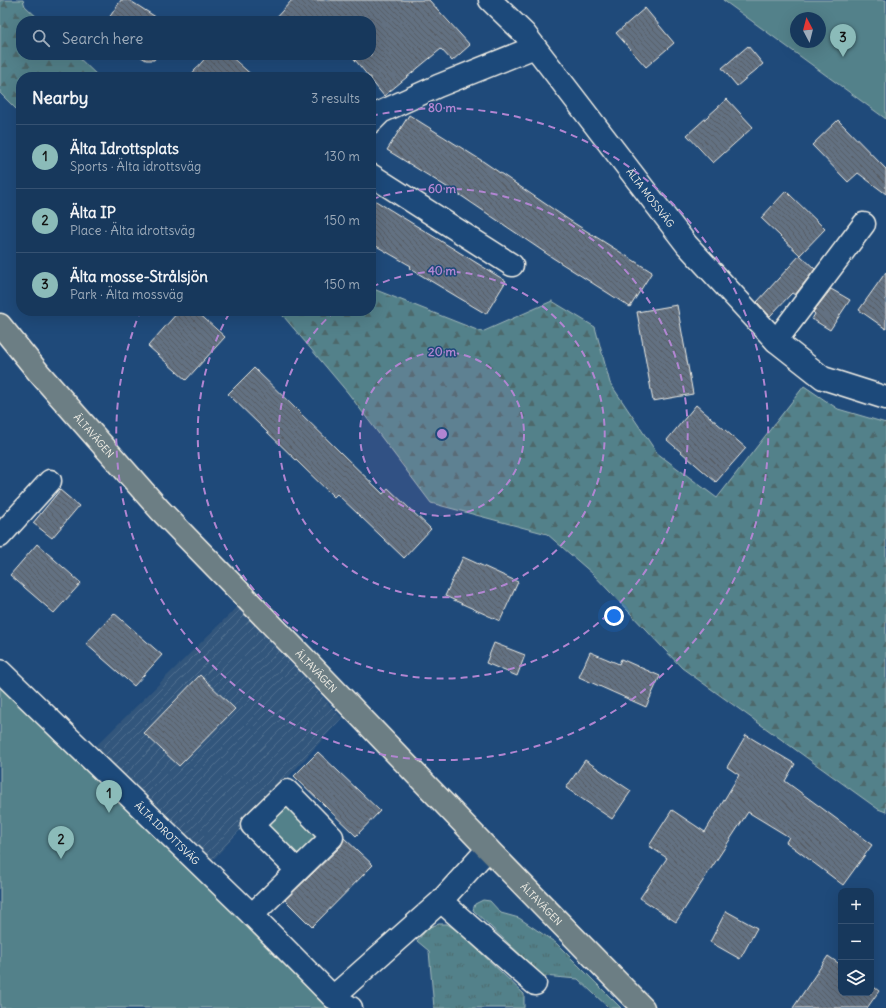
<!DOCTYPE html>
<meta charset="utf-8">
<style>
:root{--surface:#17385c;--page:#244365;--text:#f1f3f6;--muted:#9eacbb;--line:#365272;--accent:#8bbbb9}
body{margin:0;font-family:Delius,sans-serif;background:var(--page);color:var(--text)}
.controls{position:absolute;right:12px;bottom:12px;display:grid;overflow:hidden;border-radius:8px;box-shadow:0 4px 16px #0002}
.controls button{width:36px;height:36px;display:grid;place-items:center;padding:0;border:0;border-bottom:1px solid var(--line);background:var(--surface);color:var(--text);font:20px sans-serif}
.compass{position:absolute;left:790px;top:12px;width:36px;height:36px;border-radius:50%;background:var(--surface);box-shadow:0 4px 16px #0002;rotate:353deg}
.you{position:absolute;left:614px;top:616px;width:14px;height:14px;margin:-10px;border:3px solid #fff;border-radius:50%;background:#1a73e8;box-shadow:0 0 0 6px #1a73e833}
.badge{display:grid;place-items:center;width:26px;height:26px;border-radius:50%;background:var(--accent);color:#111;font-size:13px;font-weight:700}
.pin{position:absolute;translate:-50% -33px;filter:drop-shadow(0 1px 2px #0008)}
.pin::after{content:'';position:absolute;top:21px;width:14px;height:12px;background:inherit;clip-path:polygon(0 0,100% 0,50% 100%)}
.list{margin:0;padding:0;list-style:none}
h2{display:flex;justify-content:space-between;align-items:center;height:52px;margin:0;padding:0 16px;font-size:17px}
h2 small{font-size:13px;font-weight:400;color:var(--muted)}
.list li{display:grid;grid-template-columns:26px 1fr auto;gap:12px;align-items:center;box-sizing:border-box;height:64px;padding:0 16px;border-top:1px solid var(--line)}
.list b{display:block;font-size:15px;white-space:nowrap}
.list p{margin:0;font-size:13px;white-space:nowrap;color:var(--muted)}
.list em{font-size:13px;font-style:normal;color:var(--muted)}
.icon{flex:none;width:22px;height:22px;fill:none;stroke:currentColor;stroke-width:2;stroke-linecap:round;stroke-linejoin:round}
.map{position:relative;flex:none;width:886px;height:1008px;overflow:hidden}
.search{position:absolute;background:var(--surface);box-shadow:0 4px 16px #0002;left:16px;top:16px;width:360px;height:44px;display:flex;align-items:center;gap:10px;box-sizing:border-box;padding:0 14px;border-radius:16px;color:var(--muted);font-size:15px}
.panel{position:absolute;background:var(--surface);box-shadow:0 4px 16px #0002;left:16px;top:72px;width:360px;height:244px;border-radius:16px}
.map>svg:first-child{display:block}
.industrial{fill:url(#industrial-furrows)}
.grass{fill:url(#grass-tufts);stroke:#a3b9b9}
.forest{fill:url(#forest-firs);stroke:#a3b9b9}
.park{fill:#52818a;stroke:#a3b9b9;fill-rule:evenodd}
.building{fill:url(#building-back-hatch);stroke:#f4f1e8}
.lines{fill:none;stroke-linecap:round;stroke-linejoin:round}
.minor-casing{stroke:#f4f1e8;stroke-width:25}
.major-casing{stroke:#f4f1e8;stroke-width:25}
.minor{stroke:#1f4a7a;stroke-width:22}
.major{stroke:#6c7e84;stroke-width:22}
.ring{fill:none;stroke:#b185d1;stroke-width:2;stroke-dasharray:7 5}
.labels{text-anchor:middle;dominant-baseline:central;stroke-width:3;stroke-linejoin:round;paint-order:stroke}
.street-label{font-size:10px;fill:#f4f1e8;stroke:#1f4a7a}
.centre{fill:#b185d1;stroke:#1f4a7a;stroke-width:2}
.ring-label{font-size:12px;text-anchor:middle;font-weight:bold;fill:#b185d1;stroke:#1f4a7a;stroke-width:3;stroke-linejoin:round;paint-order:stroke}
</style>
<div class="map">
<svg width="886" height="1008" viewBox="0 0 886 1008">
<defs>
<pattern id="industrial-furrows" width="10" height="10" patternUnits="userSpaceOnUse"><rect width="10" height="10" fill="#33567c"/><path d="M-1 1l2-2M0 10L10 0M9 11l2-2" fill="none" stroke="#516f8f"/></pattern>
<pattern id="grass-tufts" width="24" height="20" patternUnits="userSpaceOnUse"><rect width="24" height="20" fill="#52818a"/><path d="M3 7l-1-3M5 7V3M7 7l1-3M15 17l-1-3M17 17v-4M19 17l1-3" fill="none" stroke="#4e676b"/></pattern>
<pattern id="forest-firs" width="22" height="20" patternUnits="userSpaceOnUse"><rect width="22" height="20" fill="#52818a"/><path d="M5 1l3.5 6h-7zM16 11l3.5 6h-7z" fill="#4e676b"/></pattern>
<pattern id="building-back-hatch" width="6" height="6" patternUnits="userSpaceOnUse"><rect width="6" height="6" fill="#637182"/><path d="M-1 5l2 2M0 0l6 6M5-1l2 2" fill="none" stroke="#565c64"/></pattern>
</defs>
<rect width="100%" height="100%" fill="#1f4a7a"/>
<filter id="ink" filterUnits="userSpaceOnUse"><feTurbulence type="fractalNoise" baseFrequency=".025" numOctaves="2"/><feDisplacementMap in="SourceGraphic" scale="8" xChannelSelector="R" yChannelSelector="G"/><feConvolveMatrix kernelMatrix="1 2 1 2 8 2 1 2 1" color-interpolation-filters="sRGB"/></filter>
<g filter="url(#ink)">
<path class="industrial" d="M 238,606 L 342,718 L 210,863 L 94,748 Z"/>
<path class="grass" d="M 483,900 L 490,901 L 501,913 L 519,918 L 556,943 L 621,1008 L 609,1008 L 578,979 L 543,976 L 473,910 L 475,904 Z
M 439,924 L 447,924 L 459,932 L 524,994 L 524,1008 L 434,1008 L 429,951 L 417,941 L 429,927 Z"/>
<path class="forest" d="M 0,0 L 23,0 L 25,6 L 41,21 L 21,21 L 21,55 L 76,55 L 99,77 L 21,77 L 21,114 L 0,93 Z
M 371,288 L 482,332 L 552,301 L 595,327 L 610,383 L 657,453 L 717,498 L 804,386 L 838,409 L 886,423 L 886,812 L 878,809 L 682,668 L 593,574 L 547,534 L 431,503 L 348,393 L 279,311 L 371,311 Z"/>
<path class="park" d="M 723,0 L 886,0 L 886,119 ZM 796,18 L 820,18 L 820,42 L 796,42 Z
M 0,686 L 333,997 L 329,1008 L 0,1008 Z
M 286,796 L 326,837 L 297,866 L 257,825 Z"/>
<path class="building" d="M 121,0 L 129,0 L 162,21 L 107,21 Z
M 292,0 L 429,0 L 470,45 L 452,61 L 441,49 L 384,96 L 371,80 L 371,77 L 369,77 L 351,55 L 371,55 L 371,21 L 273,21 Z
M 645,8 L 674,43 L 646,67 L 616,33 Z
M 748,46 L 763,64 L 737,86 L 722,68 Z
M 138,55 L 157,55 L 154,60 L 146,60 Z
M 208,55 L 229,55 L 254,77 L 189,77 Z
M 727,99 L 753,127 L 713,163 L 687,135 Z
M 409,115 L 484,162 L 569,220 L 652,272 L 630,307 L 553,258 L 463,197 L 387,150 Z
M 838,120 L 886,169 L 886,194 L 858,173 L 848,182 L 812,145 Z
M 786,191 L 825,229 L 800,255 L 761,218 Z
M 371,198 L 506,281 L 486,314 L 409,268 L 411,266 L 371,243 Z
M 800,255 L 815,269 L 795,295 L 792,293 L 770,316 L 757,302 Z
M 886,272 L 886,329 L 859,310 Z
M 831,289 L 850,300 L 830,330 L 812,319 L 815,314 L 813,312 Z
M 677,305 L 693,394 L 653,401 L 637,312 Z
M 179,311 L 196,311 L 225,337 L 186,380 L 148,346 Z
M 254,368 L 383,494 L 388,488 L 431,529 L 404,558 L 337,494 L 334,497 L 228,394 Z
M 696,405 L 746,448 L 716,482 L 667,440 Z
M 60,490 L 79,506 L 52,538 L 33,523 Z
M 37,544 L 81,583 L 54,613 L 10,575 Z
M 463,557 L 518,582 L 500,621 L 445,596 Z
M 114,613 L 162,655 L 134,686 L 86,644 Z
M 494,643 L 525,655 L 517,676 L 486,663 Z
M 590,652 L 619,664 L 621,659 L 660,676 L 646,707 L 579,677 Z
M 200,675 L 235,709 L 179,766 L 144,733 Z
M 746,735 L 795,764 L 785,781 L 872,845 L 843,885 L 786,842 L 789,837 L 748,812 L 676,922 L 640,898 L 667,858 L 649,846 L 672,810 L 705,832 L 739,775 L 727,767 Z
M 318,752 L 380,811 L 356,836 L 294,776 Z
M 585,760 L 631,791 L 612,819 L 566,788 Z
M 344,838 L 373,865 L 312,927 L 285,900 L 341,846 Z
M 726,911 L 757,928 L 740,959 L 710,942 Z
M 828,956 L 841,965 L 841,993 L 871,993 L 871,985 L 879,991 L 867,1008 L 793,1008 Z"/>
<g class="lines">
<defs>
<g id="minor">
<path id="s1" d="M 490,0 L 525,34 L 687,245 L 776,341 L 823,378 L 886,398"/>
<path d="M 371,122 L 381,112 L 438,86 L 535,47"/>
<path d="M 371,175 L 512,265"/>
<path d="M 776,341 L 864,224"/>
<path d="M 0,536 L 50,481"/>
<path id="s2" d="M 0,671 L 252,915 L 333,997 L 441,901 L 488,849"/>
<path d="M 441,901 L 535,984"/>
<path d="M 252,915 L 332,837 L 287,791 L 252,825 L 297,870"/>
<path d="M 333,997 L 351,1008"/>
</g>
<g id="major">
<path id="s3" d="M 0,325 L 39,373 L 160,510 L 307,661 L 488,849 L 643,1008"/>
</g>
</defs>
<use href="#minor" class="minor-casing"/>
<use href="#major" class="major-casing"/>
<use href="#minor" class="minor"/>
<use href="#major" class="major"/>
</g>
</g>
<circle cx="442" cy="434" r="82" fill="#b185d1" fill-opacity=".12"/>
<g class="ring">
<circle cx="442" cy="434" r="82"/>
<path d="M372 287A163 163 0 1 1 334 312"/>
<path d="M372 199A245 245 0 1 1 230 312"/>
<path d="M371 116A326 326 0 1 1 140 312"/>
</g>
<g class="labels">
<g class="street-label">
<text stroke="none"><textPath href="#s1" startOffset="255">ÄLTA MOSSVÄG</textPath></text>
<text stroke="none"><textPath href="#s3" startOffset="145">ÄLTAVÄGEN</textPath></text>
<text stroke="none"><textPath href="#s3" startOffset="469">ÄLTAVÄGEN</textPath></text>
<text stroke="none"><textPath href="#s2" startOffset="233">ÄLTA IDROTTSVÄG</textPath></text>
<text stroke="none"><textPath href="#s3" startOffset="793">ÄLTAVÄGEN</textPath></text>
</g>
</g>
<circle cx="442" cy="434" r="6" class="centre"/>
<g class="ring-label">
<text x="442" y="112">80 m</text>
<text x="442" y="193">60 m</text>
<text x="442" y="275">40 m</text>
<text x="442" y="356">20 m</text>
</g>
</svg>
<div class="controls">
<button>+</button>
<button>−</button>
<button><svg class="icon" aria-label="layers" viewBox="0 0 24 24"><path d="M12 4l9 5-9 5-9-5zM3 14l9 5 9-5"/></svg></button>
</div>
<svg class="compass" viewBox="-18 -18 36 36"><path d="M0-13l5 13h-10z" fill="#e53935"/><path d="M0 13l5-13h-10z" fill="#9eacbb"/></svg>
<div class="you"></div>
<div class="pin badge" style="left:109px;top:813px">1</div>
<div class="pin badge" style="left:61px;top:859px">2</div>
<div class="pin badge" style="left:843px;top:57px">3</div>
<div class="search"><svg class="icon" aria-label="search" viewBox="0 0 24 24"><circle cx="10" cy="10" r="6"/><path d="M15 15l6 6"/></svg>Search here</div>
<section class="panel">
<h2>Nearby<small>3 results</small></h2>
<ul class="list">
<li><span class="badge">1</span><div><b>Älta Idrottsplats</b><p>Sports · Älta idrottsväg</p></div><em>130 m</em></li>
<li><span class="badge">2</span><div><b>Älta IP</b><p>Place · Älta idrottsväg</p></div><em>150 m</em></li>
<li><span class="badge">3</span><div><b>Älta mosse-Strålsjön</b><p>Park · Älta mossväg</p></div><em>150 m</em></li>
</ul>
</section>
</div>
